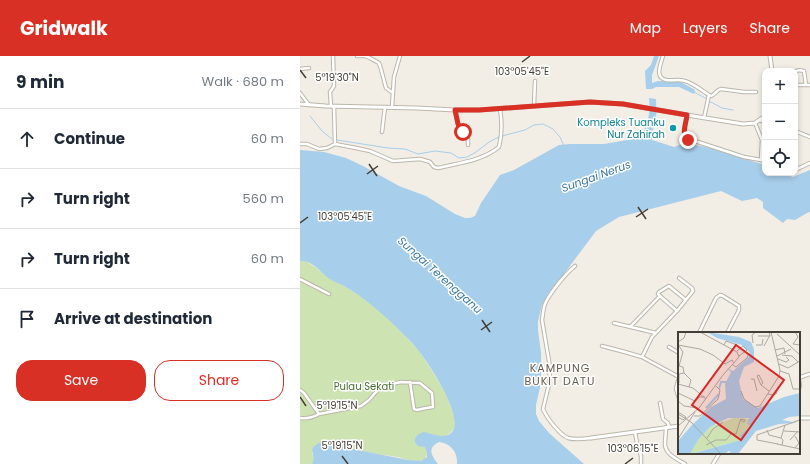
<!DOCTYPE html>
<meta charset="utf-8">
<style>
:root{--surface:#fff;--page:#f2f2f3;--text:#1f2937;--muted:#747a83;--line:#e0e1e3;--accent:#d93025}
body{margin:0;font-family:Poppins,sans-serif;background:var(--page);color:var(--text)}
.controls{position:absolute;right:12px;top:12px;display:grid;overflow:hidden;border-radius:8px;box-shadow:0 2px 6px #0003}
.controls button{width:36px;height:36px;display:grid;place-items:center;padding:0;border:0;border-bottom:1px solid var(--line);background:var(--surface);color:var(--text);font:20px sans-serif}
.stop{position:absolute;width:12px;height:12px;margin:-9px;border:3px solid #d93025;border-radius:50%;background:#fff}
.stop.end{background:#d93025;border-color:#fff;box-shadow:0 1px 4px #0008}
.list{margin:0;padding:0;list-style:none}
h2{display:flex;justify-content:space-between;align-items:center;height:52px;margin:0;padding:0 16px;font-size:17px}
h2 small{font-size:13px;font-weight:400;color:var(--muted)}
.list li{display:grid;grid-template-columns:26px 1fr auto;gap:12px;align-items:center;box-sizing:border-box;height:60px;padding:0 16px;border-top:1px solid var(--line)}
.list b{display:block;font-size:15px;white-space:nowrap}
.list em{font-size:13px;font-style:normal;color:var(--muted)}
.actions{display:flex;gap:8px;padding:12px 16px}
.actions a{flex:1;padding:9px 0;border:1px solid var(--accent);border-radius:16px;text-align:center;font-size:14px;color:var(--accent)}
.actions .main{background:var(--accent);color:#fff}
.icon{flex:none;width:22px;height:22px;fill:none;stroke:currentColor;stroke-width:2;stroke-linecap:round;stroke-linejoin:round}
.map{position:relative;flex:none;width:510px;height:408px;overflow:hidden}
header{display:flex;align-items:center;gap:24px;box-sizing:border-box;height:56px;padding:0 20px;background:var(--accent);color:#fff}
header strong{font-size:19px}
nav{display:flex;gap:22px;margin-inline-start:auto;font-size:14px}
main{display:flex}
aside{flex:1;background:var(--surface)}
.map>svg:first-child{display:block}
.green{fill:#cde3b2}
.water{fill:#a7ceea}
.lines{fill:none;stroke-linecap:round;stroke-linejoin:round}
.stream{stroke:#a7ceea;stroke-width:1}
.minor-casing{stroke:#bcb6aa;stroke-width:4.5}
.tertiary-casing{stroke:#bcb6aa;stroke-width:5}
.minor{stroke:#fff;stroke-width:2.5}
.tertiary{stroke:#fff;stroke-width:3}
.route{stroke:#d93025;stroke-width:5}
.ticks{fill:none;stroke:#443e36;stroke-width:1.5}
.culture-dot{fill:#0f9aa8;stroke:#fff;stroke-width:1.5}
.labels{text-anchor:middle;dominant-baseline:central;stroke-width:3;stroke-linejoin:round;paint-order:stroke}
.culture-label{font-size:10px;fill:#0d838f;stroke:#fff;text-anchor:end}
.park-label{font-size:10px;fill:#47702e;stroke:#fff}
.water-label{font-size:11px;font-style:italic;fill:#3978a6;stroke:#fff}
.neighbourhood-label{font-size:11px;letter-spacing:1px;fill:#665c4e;stroke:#fff}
.inset-river{fill:none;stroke:#a7ceea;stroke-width:2}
.inset-road{fill:none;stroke:#aca8a0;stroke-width:1}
.view{fill:#d62828;fill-opacity:0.15;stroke:#d62828;stroke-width:2}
.inset-edge{fill:none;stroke:#443e36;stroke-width:2}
.ticks-label{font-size:10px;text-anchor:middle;fill:#443e36;stroke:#fff;stroke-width:3;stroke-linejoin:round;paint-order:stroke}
</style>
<header>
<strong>Gridwalk</strong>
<nav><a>Map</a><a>Layers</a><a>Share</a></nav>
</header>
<main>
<aside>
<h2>9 min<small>Walk · 680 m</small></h2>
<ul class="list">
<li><svg class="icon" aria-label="ahead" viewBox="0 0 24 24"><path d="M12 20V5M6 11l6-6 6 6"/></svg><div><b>Continue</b></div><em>60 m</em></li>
<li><svg class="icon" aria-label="right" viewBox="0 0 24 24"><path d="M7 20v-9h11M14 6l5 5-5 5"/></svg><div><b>Turn right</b></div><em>560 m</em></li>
<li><svg class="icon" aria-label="right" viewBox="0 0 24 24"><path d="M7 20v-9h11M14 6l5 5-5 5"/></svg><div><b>Turn right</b></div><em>60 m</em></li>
<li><svg class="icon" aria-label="arrive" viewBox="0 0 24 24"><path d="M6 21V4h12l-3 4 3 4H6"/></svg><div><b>Arrive at destination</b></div></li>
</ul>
<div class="actions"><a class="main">Save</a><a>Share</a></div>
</aside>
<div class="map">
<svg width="510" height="408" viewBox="0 0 510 408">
<rect width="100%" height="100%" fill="#f2eee6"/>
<path class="green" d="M 4,204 L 15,211 L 33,225 L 42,229 L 59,239 L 73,249 L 92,266 L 119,295 L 132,315 L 143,333 L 147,341 L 154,360 L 155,368 L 154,372 L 151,376 L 146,380 L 138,380 L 128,377 L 118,379 L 115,385 L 121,390 L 125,391 C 129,396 127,404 120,405 C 113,406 105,403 98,401 C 85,399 71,397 58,394 C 48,392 39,389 30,386 L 12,396 L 14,404 L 12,408 L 0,408 L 0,205 Z"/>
<path class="water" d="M 354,0 L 359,0 L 352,19 L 352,27 L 358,25 L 381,26 L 395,34 L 394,38 L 379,31 L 356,31 L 352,33 L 346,33 L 345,15 L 351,9 Z
M 349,42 L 356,43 C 356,49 357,55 356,61 C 355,69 351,76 352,84 L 374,91 L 385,87 L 411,92 L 465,109 L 465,117 L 482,117 L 493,121 L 510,114 L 510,156 L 507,157 L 495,164 L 487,163 L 483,167 L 463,152 L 463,146 L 457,142 L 442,145 L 421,135 L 319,161 L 296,175 L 246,242 L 242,249 L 238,265 L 238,274 L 241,297 L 241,327 L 236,349 L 236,358 L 239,365 L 249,377 L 284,408 L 157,408 C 158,396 150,387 139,386 C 127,392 131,399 138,408 L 12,408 C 18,397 3,393 24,385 L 58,394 L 108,404 L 121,405 L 127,401 L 127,397 L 125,391 L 118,390 L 115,386 C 114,381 119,377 124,376 C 130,377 136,380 142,380 C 178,379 127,305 118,294 C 110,284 101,276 92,267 C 77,253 62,240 44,230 C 41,228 36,227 33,225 C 22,219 14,204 0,205 L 0,94 L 24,96 L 46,102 L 63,110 L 99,130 L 126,140 L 155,158 L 165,162 L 170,162 L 175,160 L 181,147 L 198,122 L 200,119 L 214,114 L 259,89 L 270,88 L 304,88 L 333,83 L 341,83 C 347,67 351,60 349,42 Z"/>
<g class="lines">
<path class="stream" d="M 394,36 L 407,43
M 409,45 L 422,52 L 433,54
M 10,60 L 22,75 L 32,83
M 202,80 L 225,74 L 234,69 L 243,68 L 253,73 L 260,81 L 264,90
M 37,84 L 88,92 L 105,93 L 118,98 L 135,95 L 151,97 L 159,102 L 167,101 L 176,96 L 189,86 L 199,81"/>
<defs>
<path id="minor" d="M 57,0 L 65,0 L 70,2 L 79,7 L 81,13 L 86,32 L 93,37
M 363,0 C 361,7 354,22 366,24 C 372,25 378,23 385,25 C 393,27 401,34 409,39 L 404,62
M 0,13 L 9,12
M 495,16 C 497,14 501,14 504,15 L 506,29
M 495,29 L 510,29
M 0,37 L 9,49
M 409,39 L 411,40 C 415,39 416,34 421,33 L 444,36 L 456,36
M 31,50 L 30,36 L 34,30 L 33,0
M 34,50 L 35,88
M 234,50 L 235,25
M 92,51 L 94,21 L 100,0
M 155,54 L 158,68 L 160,73 L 168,81 L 168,89
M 387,59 L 384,78 L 386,82 L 388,84 L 398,86 L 444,101 L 461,104 L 465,106
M 460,64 L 465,67
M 455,67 L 462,84 L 461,104
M 495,75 L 510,81
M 82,76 L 85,51
M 0,88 L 7,88 L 19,93 L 27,92 L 35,88 L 56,92 L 70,95 L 93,105 L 120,103 L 127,105 L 130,106 L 134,111 L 138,112 C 158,107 182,105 199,91 C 202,79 202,65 200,53
M 495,114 L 510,107
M 275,210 C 266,217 249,238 245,248 C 243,253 243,259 242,264 L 250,311 L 249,328 L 243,353 C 246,361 260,379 268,382 C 275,384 284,383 291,382
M 0,223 L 29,238
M 377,255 L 360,240 L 358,238 L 359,236 L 369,230 L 386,244
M 314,267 L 356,277
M 330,271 L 360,240
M 399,277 L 416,242 L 420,239 L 423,240 L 439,250 L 439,254 L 427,277
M 302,290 L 325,296 L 342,301 L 379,321
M 369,291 L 379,297
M 342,301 L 352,281 L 377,255 L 393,235 L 392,232 L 379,222
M 379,321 L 376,333 L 379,342
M 499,323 L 501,321 L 510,318
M 499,325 L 500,330 L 499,332
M 0,334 L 4,337 L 19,358 L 61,350 L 69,344 L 76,336 L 82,330 L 101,326 L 120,327 L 132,337 L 133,351 L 126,352 L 117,354 L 114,353 L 110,326
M 360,347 L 363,363 L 368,367 L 369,371
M 0,362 C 7,363 12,362 19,358
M 366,371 C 366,377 365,382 365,388 C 365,398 377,403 385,408
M 335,376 L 337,387 L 341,400 L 341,408
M 413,408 L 419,398 L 418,397"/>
<path id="tertiary" d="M 470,0 L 472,15
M 0,48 L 26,50 L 117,52 L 155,54 L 179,54 L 290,46 L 323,48 L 387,59 L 443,68 L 455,67 L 465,60
M 499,362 L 510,362
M 291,382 L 379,370"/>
</defs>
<use href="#minor" class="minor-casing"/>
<use href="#tertiary" class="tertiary-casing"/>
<use href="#minor" class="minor"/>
<use href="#tertiary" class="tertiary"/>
</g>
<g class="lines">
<path class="route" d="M 163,76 L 158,68 L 155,54 L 179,54 L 290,46 L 323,48 L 387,59 C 386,68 381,78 388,84"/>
</g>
<path class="ticks" d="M 222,6 L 230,0M 0,14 L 6,22M 69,108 L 77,120M 67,118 L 78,110M 338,151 L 346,163M 336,161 L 348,153M 0,167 L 8,161M 182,264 L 190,276M 181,274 L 192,266M 0,341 L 6,350M 42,400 L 48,408M 325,408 L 333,402"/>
<circle class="culture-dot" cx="373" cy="72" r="4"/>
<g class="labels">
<g class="culture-label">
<text x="365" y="66">Kompleks Tuanku<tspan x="365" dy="12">Nur Zahirah</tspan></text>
</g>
<g class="park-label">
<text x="64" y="330">Pulau Sekati</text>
</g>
<g class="water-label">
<text transform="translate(296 120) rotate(-20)">Sungai Nerus</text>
<text transform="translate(140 219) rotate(42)">Sungai Terengganu</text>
</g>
<g class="neighbourhood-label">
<text x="260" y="312">KAMPUNG<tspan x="260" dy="13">BUKIT DATU</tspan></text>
</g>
</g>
<g transform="translate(378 276)">
<rect width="122" height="122" fill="#f2eee6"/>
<path d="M 58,85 L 72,87 L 73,94 L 62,103 L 63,108 L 12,122 L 20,108 L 32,95 Z" fill="#cde3b2"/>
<path d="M 29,0 L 61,5 L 73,10 L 76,17 L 76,30 L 66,35 L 61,49 L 65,67 L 80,76 L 106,65 L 122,61 L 122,84 L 111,85 L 104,88 L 115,90 L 122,87 L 116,91 L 101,92 L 78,99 L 60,122 L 49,122 L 53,120 L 51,119 L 46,122 L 13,122 L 63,108 L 62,103 L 73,94 L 69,92 L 71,86 L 50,86 L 32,95 L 20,108 L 12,122 L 0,122 L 0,109 L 14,93 L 33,75 L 48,67 L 47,52 L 53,40 L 49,36 L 55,39 L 71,25 L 72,21 L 64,13 L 39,6 Z" fill="#a7ceea"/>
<path class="inset-river" d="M 41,57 L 43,50 L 49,50M 28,76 L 41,62"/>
<path class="inset-road" d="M 117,0 L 120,5 L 115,12 L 122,13M 99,2 L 122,23M 80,4 L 92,4 L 91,0M 0,10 L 6,6 L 8,0M 75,11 L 74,3 L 78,0M 0,13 L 22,17 L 35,23 L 47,32 L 54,28 L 56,31M 46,13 L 48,9 L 59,13M 78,13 L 84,13 L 85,7M 1,14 L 5,20 L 1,34 L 5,35 L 6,41 L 13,48 L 11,55M 86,14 L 92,3M 97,18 L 106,16 L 107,22M 59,19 L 65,14 L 69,18 L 61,24M 104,23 L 114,24 L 120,30M 99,24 L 113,17M 100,27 L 108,30 L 111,28 L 108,25M 101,32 L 110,36 L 122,29M 55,33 L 58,35 L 69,26 L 71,21M 102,39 L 111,42 L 115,57 L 122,57M 73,47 L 76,47 L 79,59M 1,51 L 1,42 L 6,41M 0,52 L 15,56 L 28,67M 83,53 L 85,51 L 81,43 L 79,44 L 83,53 L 91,59M 63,59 L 66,67 L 77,75 L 82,74 L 101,44 L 102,38 L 93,0M 0,61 L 17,69 L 22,65 L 27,65M 90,62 L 96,63 L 99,61 L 97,58M 0,69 L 6,74 L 20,76M 0,80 L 8,85 L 5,88 L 0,85M 0,82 L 13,90 L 43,122M 16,84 L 22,84 L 40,67 L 42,58 L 38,54M 40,93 L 53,102M 0,94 L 21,76 L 45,43 L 61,25 L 59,20 L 22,0M 89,98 L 91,103 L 103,106M 106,99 L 122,100M 79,103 L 122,88M 79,103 L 79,108 L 100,112M 29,106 L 35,97 L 45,90M 0,107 L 17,80M 112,108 L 120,99M 99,112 L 122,117M 28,113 L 38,108 L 48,108 L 53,102 L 58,102 L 62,89 L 63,87 L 67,88 L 66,90 L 62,88M 104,113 L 105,108 L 103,106 L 107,93M 117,116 L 121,111 L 117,104"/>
<path class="view" d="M 58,13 L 106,48 L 63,108 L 14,73 Z"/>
<rect width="122" height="122" class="inset-edge"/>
</g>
<g class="ticks-label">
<text x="222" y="19">103°05'45"E</text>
<text x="37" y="25">5°19'30"N</text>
<text x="45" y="164">103°05'45"E</text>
<text x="37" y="353">5°19'15"N</text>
<text x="42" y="393">5°19'15"N</text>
<text x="333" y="396">103°06'15"E</text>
</g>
</svg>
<div class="controls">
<button>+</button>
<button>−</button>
<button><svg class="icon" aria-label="locate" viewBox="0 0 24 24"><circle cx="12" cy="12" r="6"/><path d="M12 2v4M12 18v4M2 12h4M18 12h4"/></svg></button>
</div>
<div class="stop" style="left:163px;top:76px"></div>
<div class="stop end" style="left:388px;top:84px"></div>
</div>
</main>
